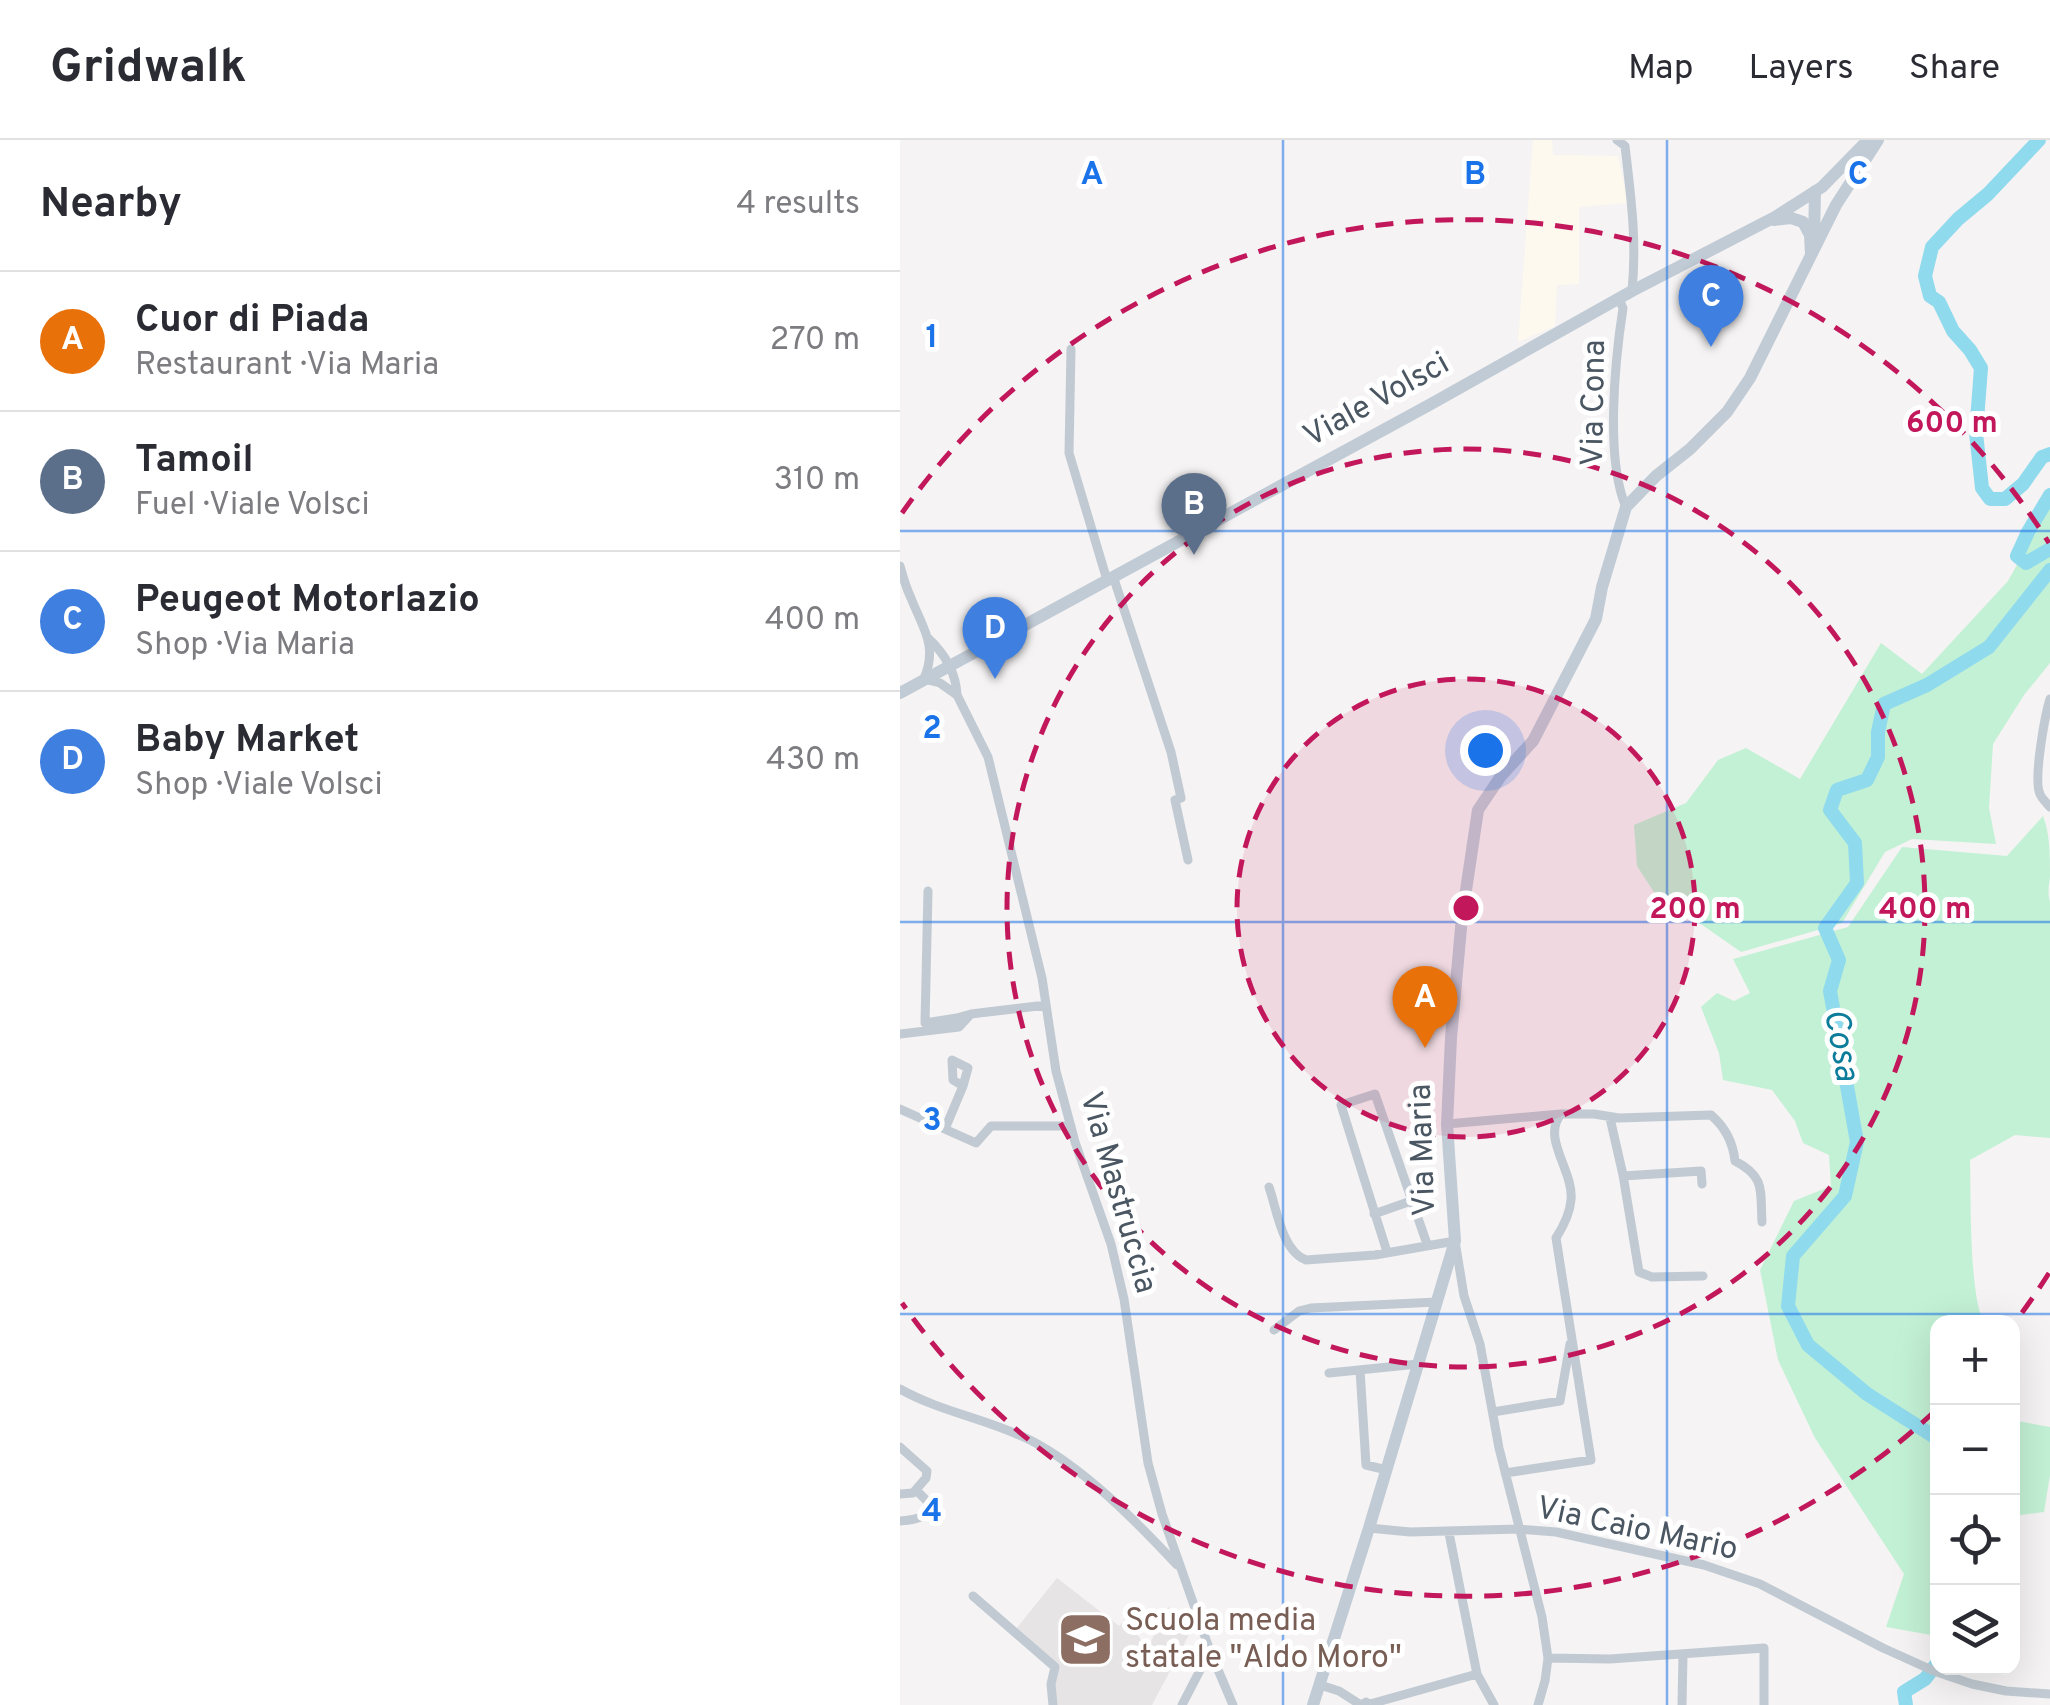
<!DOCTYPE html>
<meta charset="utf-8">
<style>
:root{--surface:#fff;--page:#f2f2f3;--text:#2b2b33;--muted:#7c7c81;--line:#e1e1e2;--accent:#1a73e8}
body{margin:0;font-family:Overpass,sans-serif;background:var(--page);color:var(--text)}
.controls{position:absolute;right:30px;bottom:30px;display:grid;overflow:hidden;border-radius:20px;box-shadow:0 10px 40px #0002}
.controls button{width:90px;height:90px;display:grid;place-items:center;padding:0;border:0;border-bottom:2px solid var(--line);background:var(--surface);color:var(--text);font:50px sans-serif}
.you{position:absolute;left:585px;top:610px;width:35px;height:35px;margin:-25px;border:8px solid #fff;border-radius:50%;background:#1a73e8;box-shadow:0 0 0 15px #1a73e833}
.badge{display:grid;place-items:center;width:65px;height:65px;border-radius:50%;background:var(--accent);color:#fff;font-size:32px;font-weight:700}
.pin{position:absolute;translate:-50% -82px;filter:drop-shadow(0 2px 5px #0008)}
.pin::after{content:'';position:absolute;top:52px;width:35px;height:30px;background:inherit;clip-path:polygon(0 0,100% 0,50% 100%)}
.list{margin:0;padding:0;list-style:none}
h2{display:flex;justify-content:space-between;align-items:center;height:130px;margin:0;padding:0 40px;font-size:42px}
h2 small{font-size:32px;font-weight:400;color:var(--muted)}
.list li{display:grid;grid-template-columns:65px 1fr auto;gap:30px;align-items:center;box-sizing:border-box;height:140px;padding:0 40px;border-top:2px solid var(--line)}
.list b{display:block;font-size:38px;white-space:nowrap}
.list p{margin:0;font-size:32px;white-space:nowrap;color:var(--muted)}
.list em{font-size:32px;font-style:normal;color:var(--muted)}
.icon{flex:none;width:55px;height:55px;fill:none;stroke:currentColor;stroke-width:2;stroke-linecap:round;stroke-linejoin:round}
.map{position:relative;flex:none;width:1150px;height:1565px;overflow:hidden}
header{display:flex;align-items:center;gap:60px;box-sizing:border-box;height:140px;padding:0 50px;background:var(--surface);border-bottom:2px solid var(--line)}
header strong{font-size:48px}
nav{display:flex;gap:55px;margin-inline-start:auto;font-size:35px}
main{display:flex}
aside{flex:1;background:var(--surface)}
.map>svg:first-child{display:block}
.commercial{fill:#fdf9ef}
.education{fill:#e6e4e5}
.green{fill:#c3f1d5}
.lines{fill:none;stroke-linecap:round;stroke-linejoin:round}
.river{stroke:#90daee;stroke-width:14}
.street{stroke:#c1cad2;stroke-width:9}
.secondary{stroke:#c1cbd6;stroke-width:12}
.grid{fill:none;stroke:#1a73e8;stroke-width:2.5;stroke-opacity:0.55}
.ring{fill:none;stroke:#c2185b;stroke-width:5;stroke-dasharray:18 12}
.labels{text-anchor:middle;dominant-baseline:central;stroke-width:10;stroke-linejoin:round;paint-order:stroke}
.street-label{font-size:32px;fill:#4a5661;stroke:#fff}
.education-label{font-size:32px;fill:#785e54;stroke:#fff;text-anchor:start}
.water-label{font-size:35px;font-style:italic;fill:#0c7c9b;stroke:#fff}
.grid-label{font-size:32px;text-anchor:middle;font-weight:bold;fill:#1a73e8;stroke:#fff;stroke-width:10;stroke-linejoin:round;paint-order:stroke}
.centre{fill:#c2185b;stroke:#fff;stroke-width:5}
.ring-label{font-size:30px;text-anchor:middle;font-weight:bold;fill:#c2185b;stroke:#fff;stroke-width:10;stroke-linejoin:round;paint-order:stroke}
</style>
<header>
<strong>Gridwalk</strong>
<nav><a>Map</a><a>Layers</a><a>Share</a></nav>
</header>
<main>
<aside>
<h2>Nearby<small>4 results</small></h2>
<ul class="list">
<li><span class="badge" style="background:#e8710a">A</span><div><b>Cuor di Piada</b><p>Restaurant · Via Maria</p></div><em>270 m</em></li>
<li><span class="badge" style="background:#5c6f8a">B</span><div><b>Tamoil</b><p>Fuel · Viale Volsci</p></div><em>310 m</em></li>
<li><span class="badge" style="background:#3f7fe0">C</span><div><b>Peugeot Motorlazio</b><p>Shop · Via Maria</p></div><em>400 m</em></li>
<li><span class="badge" style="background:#3f7fe0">D</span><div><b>Baby Market</b><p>Shop · Viale Volsci</p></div><em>430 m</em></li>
</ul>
</aside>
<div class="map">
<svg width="1150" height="1565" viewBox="0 0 1150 1565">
<rect width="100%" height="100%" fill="#f5f3f3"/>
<path class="commercial" d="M 633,0 L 652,0 L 653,15 L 718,16 L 728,63 L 679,67 L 679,144 L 657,145 L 655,186 L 618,202 Z"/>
<path class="education" d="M 157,1438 L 219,1486 L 226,1478 L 247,1509 L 268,1467 L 273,1470 L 277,1483 L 291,1491 L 252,1565 L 155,1565 L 153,1542 L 157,1523 L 116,1489 Z"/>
<path class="green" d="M 1150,366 L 1150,523 L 1124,555 L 1093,604 L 1089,668 L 1096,704 L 1012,699 L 985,712 L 942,783 L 841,812 L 785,773 L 759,760 L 737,726 L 734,685 L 786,663 L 818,620 L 846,608 L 900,639 L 981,503 L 1022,534 L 1108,441 Z
M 1143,676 C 1150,693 1150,716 1150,736 C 1149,747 1147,751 1150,762 L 1150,998 L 1115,995 L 1070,1020 C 1071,1054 1069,1157 1084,1182 L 1038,1182 L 1037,1496 L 986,1487 L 1004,1434 L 915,1298 L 878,1220 L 860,1130 L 894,1061 L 931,1046 L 929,1015 L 903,1003 L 895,981 L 872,950 L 823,940 L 819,913 L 801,867 L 817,853 L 834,861 L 850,853 L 833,819 L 948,787 L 1002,707 L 1107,716 Z
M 1112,1280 L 1150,1287 L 1150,1335 L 1144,1372 L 1113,1376 Z"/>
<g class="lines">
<path class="river" d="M 1139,0 L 1088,54 L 1058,79 L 1032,107 L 1025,136 L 1030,156 L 1039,162 L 1053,191 L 1070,210 L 1081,228 L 1076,293 L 1082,348 L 1090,359 L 1105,359 L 1123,344 L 1142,317 L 1150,314
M 1150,355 L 1128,392 L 1117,416 L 1126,423 L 1150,409
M 1038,1299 L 967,1254 L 908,1205 L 888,1166 L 893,1116 L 945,1056 L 957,1002 L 930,851 L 939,820 L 925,788 L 957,743 L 955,703 L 930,670 L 937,650 L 967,640 L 978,617 L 978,592 L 984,564 L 1027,545 L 1089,507 L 1150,430
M 1006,1565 L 1004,1552 L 1025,1539 L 1038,1522"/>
<path class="street" d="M 717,0 L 725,6 C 731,58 737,100 732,151
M 719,159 L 723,168 C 715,220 705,319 726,367
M 171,209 L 169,313 L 207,440
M 0,426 C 3,437 6,448 11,458 C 23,489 38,505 24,539 L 40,543 L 57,555 L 88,617 L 142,838 L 156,931 L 175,1002 L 211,1104 L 224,1159 L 248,1323 L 262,1374 L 310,1511 L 333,1565
M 213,436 L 271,612 L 281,658 L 275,660 L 288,720
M 28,498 C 45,514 56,532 57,555
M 1150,559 C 1145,575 1133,640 1140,654 C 1140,656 1149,666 1150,667
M 28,751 L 25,883 L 57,878 L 71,874
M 0,894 L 59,887 L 71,874 L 146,865
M 0,969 L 76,1003 L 91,986 L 171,986
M 710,978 L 723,1035 L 739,1132 L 752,1137 L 803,1136
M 547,984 L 661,974
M 45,989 L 63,946 L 53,940 L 52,920 L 68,928 L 63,946
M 723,1036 L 801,1031 L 802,1044
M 369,1047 C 377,1070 382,1111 406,1120 L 475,1115 L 555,1101 L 564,1156 L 580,1204 L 599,1308 L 642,1477 L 648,1518 L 645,1541 L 638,1565
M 474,1074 L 511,1061
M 487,1112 L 441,965 L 475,954 L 527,1104
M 374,1190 L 399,1171 L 411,1168 L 537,1162
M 460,1230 L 466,1325 L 487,1330
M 429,1233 L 518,1224
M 0,1249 C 41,1272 88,1279 130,1300 C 183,1327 236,1381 277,1425
M 593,1272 L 660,1261 L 670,1204
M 0,1307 L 27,1331 L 26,1338 L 13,1353 L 0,1354
M 605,1333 L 691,1320 L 656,1098 C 663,1087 670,1073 671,1060 C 674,1031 641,998 661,974 L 694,974 L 719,978 L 811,975 C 825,987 833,1002 835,1021 C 866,1037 860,1051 862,1082
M 0,1381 C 13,1380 26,1378 33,1367 L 16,1350
M 469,1388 L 510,1392 L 619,1389 L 656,1392 L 804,1425 L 860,1444 L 983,1508 L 1034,1531 L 1072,1544 L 1106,1551 L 1150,1554
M 549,1393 L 577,1534 L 594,1565
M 73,1456 L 155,1527 L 151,1544 L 153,1565
M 648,1518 L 710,1519 L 864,1508 L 864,1565
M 420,1545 L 439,1551 L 461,1565 L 466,1562 L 471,1565
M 470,1564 L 577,1534
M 282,1565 L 310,1511
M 782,1565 L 783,1515"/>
<path class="secondary" d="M 874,80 L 891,78 L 903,82 L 910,95 L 911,115
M 914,101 L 915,51
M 0,553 L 531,264 L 732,151 L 875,77 L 922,47 L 968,0
M 413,1565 L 469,1388 L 555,1101 L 547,984 L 551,898 L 562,777 L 578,670 L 601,636 L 633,601 L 696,479 L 702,447 L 726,367 L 756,336 L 790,309 L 827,272 L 850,238 L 936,65 L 978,0"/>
</g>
<path class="grid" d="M 383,0 L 383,1565M 767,0 L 767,1565M 0,391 L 1150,391M 0,782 L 1150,782M 0,1174 L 1150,1174"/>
<circle cx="566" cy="768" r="229" fill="#c2185b" fill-opacity=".12"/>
<g class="ring">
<circle cx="566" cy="768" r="229"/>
<circle cx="566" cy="768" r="459"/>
<path d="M1149 1133A688 688 0 0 1 1115 1182M1035 1271A688 688 0 0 1 2 1163M2 373A688 688 0 0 1 1149 403"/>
</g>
<defs>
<symbol id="school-square" viewBox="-11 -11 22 22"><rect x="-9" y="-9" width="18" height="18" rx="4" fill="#8d6e63" stroke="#fff"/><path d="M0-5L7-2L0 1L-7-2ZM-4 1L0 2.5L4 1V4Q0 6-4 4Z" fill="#fff"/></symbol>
</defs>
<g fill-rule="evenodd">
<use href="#school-square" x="154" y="1468" width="63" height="63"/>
</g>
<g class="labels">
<g class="street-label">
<text transform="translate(477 261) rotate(-29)">Viale Volsci</text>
<text transform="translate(695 263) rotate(-89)">Via Cona</text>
<text transform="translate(524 1010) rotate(-92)">Via Maria</text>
<text transform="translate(217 1053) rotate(74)">Via Mastruccia</text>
<text transform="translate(737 1390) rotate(12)">Via Caio Mario</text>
</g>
<g class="education-label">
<text x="225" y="1482">Scuola media<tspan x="225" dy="37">statale "Aldo Moro"</tspan></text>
</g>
<g class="water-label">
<text transform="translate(940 905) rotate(80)">Cosa</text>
</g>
</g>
<g class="grid-label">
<text x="192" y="44">A</text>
<text x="575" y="44">B</text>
<text x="958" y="44">C</text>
<text x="32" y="207">1</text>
<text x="32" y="598">2</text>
<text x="32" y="990">3</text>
<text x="32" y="1381">4</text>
</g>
<circle cx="566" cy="768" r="15" class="centre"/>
<g class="ring-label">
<text x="1052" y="292">600 m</text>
<text x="795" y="778">200 m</text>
<text x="1025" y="778">400 m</text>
</g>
</svg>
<div class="controls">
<button>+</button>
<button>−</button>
<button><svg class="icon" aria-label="locate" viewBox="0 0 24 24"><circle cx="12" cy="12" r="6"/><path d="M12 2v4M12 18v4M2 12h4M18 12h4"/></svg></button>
<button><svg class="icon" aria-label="layers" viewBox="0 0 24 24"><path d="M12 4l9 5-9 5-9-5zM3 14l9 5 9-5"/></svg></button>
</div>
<div class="you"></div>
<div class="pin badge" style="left:525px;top:908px;background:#e8710a">A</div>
<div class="pin badge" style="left:294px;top:415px;background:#5c6f8a">B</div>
<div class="pin badge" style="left:811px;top:207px;background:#3f7fe0">C</div>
<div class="pin badge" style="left:95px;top:539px;background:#3f7fe0">D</div>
</div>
</main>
